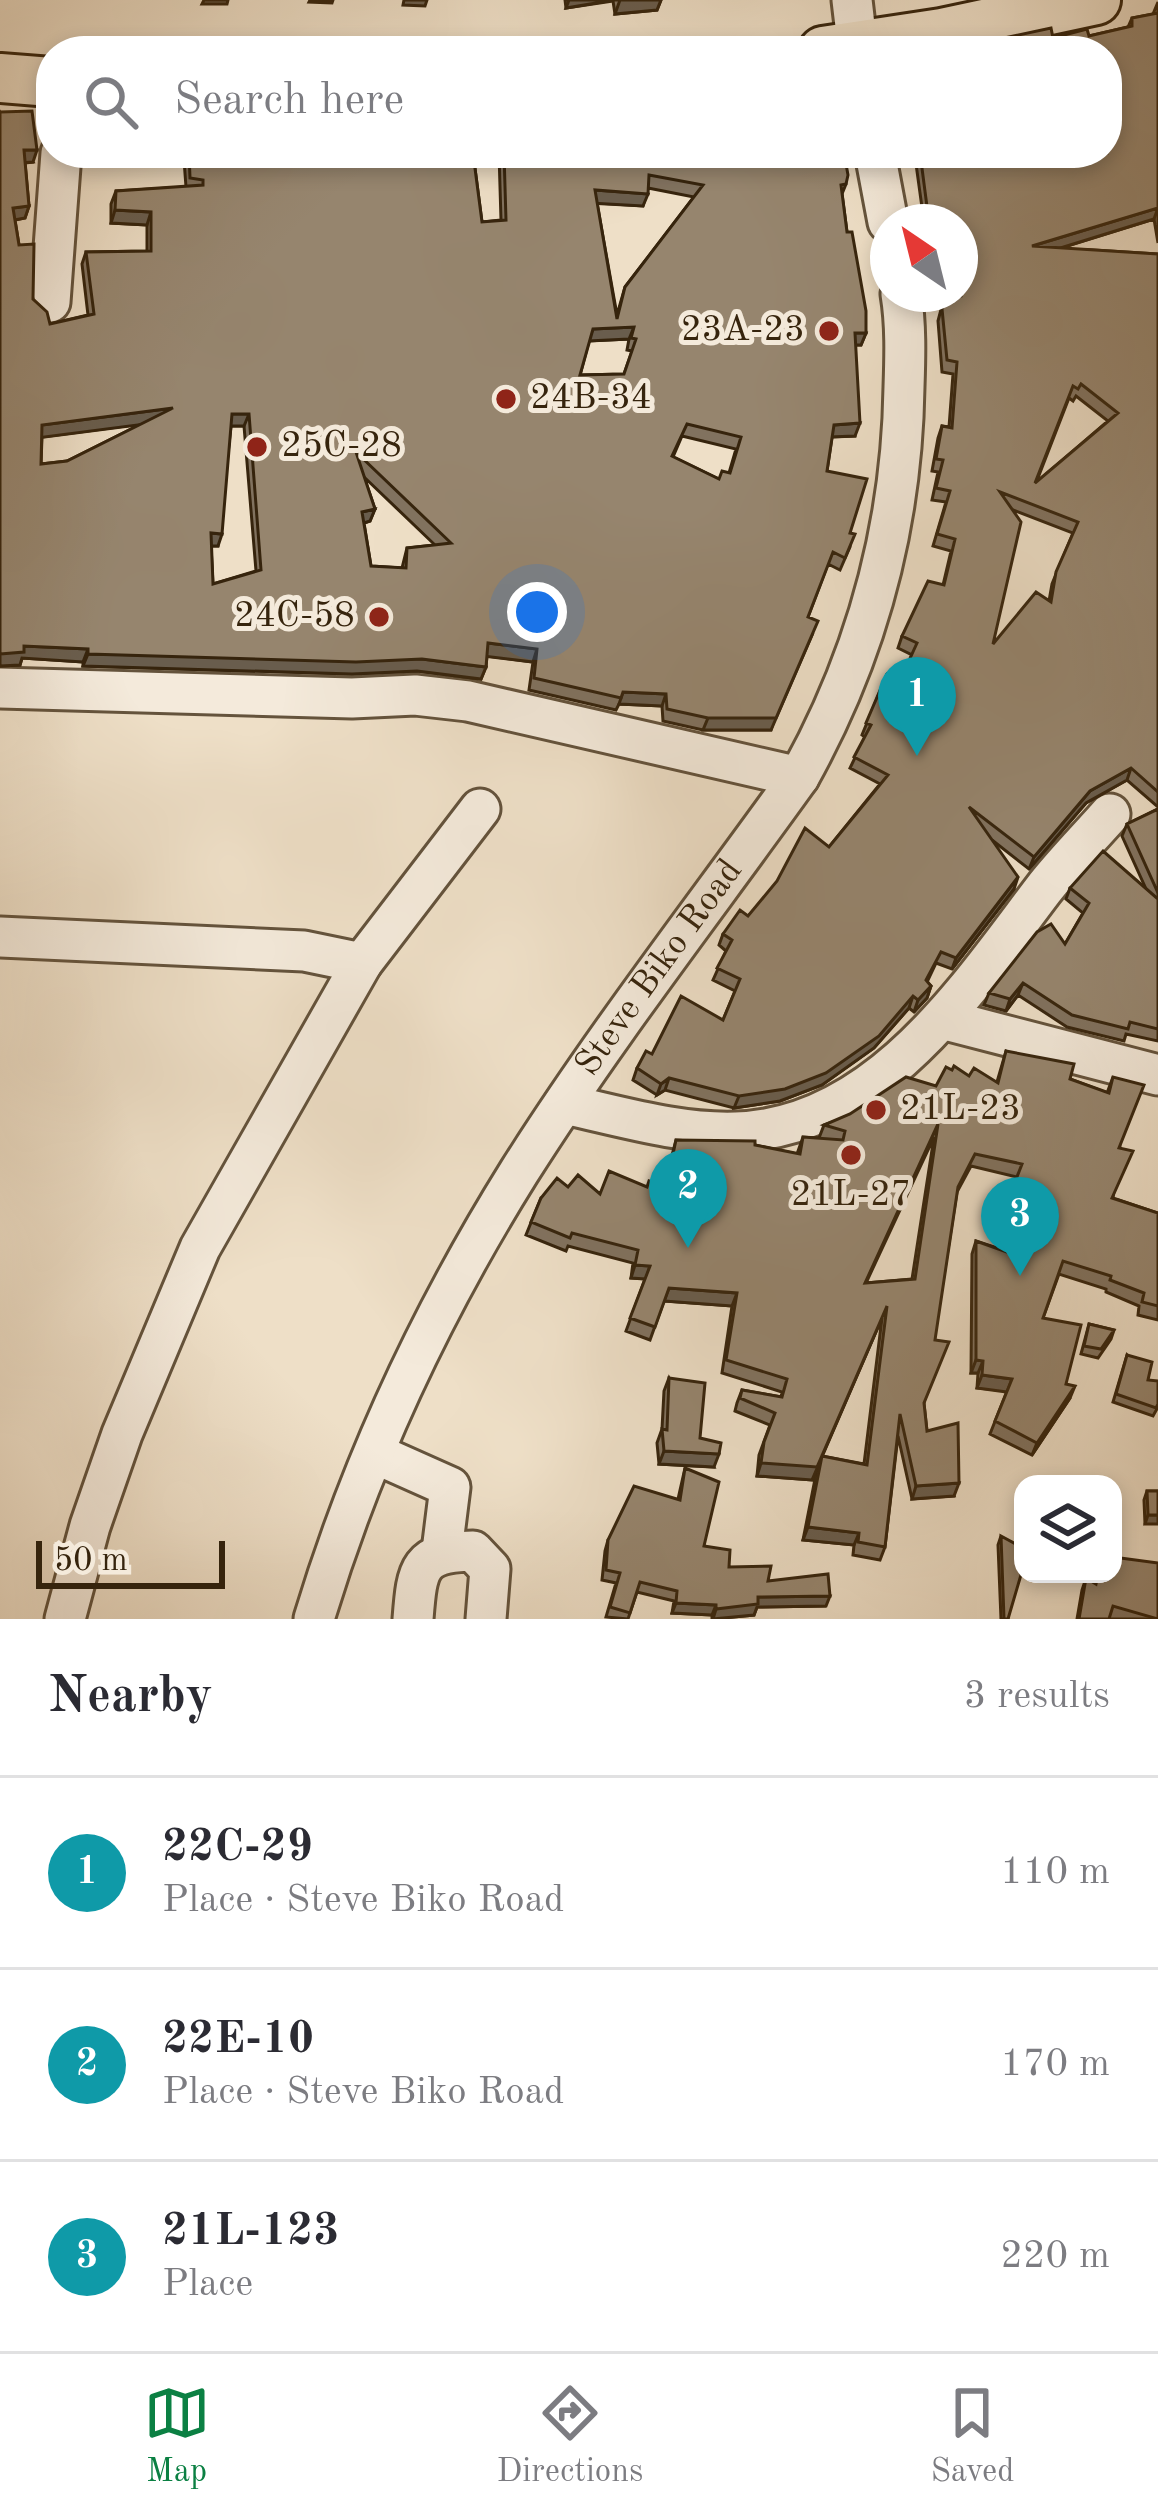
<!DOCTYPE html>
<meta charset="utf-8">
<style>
:root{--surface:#fff;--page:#f7f7f7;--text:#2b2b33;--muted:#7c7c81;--line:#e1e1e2;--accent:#0b8043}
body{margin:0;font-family:"Old Standard TT",serif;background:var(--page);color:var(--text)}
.controls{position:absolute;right:36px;bottom:36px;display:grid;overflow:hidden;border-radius:24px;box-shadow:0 6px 18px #0003}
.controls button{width:108px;height:108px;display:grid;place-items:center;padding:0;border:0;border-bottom:3px solid var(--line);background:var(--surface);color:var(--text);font:60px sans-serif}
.compass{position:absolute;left:870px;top:204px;width:108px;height:108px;border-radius:50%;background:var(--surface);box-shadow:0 6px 18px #0003;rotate:325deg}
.scale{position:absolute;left:36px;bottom:30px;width:189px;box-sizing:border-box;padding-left:12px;border:6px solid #36240d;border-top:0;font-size:33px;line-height:42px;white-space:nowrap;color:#36240d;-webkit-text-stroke:9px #f4eadb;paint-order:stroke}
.you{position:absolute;left:537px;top:612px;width:42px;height:42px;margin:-30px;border:9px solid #fff;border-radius:50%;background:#1a73e8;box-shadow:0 0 0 18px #1a73e833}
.badge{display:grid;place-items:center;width:78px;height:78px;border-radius:50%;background:var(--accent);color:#fff;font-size:39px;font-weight:700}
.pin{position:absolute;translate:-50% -99px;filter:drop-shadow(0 3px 6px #0008)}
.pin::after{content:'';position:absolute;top:63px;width:42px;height:36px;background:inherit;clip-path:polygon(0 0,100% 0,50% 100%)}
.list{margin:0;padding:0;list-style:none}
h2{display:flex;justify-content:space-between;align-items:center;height:156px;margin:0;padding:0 48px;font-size:51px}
h2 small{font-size:39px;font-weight:400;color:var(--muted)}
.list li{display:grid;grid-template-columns:78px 1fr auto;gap:36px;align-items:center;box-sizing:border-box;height:192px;padding:0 48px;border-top:3px solid var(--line)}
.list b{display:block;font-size:45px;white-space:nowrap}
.list p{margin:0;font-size:39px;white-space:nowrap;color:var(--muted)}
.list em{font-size:39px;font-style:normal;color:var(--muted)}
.icon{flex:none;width:66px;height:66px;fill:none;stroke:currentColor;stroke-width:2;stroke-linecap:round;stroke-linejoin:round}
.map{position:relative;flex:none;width:1158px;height:1619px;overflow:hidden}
.search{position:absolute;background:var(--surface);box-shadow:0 6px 18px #0003;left:36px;right:36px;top:36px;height:132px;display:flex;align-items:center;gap:30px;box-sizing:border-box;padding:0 42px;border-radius:48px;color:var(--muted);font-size:45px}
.sheet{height:732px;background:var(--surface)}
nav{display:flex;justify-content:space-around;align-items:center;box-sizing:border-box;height:168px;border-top:3px solid var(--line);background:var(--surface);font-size:33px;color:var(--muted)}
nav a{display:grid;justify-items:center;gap:6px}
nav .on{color:var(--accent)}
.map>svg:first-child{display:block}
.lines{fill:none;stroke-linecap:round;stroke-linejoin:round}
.minor-casing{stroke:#64533c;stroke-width:45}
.major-casing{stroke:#36240d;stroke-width:54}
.minor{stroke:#f4eadb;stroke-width:39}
.major{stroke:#eedfc7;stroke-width:48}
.wall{fill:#81725f;stroke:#36240d;stroke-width:3;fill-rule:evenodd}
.shaded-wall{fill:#695d4d;stroke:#36240d;stroke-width:3}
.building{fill:#96856e;stroke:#36240d;stroke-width:3;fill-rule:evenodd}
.poi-dot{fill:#8f2418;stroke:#f4eadb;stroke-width:4.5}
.labels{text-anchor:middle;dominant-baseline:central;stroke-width:10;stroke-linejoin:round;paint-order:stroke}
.poi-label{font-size:36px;fill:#36240d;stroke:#f4eadb;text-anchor:start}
.street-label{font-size:36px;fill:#36240d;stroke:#f4eadb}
</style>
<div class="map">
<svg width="1158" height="1619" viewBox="0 0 1158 1619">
<rect width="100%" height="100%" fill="#eedfc7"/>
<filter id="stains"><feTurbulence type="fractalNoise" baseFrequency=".00167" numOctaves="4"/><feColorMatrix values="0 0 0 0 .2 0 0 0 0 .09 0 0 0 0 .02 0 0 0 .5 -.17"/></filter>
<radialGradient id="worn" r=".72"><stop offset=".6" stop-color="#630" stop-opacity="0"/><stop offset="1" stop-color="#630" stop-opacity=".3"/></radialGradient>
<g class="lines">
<defs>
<g id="minor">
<path d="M 852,0 L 858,51"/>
<path d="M 875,153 L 888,222"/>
<path d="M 50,302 L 61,153"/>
<path d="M 0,688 L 352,698 L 415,695 L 468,701 L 799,777"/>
<path d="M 0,937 L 304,951 L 362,963"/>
<path d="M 942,1019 L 1158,1075"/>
<path d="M 564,1104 C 620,1116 678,1134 736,1132 C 877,1128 967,990 1043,890 C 1063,864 1088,839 1110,814"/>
<path d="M 376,1454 L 450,1487 L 442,1551"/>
<path d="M 65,1619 L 90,1526 L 122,1434 L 200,1248 L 362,963 L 480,809"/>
<path id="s1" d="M 314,1619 C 361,1463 433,1310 519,1172 C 605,1036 705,908 799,777 C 867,655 902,526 904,387 C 905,357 906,324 901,294"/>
<path d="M 413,1619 C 417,1567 419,1552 473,1551 L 490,1569 L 486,1619"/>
</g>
<path id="major" d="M 823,51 L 942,33 L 1096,0
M 0,78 L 51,82"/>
</defs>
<use href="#minor" class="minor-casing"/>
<use href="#major" class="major-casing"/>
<use href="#minor" class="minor"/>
<use href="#major" class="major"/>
</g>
<path class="wall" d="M 565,0 L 661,0 L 657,10 L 615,14 L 613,1 L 566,8 Z
M 1158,2 L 1158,243 L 1154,219 L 1061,248 L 1158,254 L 1158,807 L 1127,780 L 1086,803 L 1029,869 L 992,840 L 1014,889 L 952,969 L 936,963 L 927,982 L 931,986 L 927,998 L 914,1012 L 909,1008 L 874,1048 L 822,1085 L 780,1101 L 734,1108 L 665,1090 L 657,1095 L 633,1080 L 637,1068 L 652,1054 L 723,1020 L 735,991 L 713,980 L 726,951 L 719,945 L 723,934 L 748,916 L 829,847 L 880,784 L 850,768 L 865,737 L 862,735 L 887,674 L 901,678 L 912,655 L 898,648 L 902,636 L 943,585 L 951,551 L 933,546 L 946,502 L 932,500 L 938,472 L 932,471 L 938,438 L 942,426 L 949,427 L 953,374 L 942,372 L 938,321 L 944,298 L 956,297 L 956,294 L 960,294 L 960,222 L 924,222 L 916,164 L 920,153 L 1107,153 L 1107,51 L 978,51 L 981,43 L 1089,36 L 1128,27 L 1132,18 L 1153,14 ZM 1076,396 L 1108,421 L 1036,483 L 1069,398 L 1073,401 ZM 1013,510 L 1073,533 L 1052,584 L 1049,601 L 993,644 Z
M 0,112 L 33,162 L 25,163 L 29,206 L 25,218 L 15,220 L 19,245 L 33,299 L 50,324 L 88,315 L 82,264 L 86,252 L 147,251 L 147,225 L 111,223 L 111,204 L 116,191 L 186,187 L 184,160 L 85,162 L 88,153 L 473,153 L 482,222 L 501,220 L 499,153 L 844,153 L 846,184 L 842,194 L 847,232 L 866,333 L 861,345 L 855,345 L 855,436 L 832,437 L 827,471 L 850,533 L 850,547 L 840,570 L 828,564 L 808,617 L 771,730 L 703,730 L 663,721 L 662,706 L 619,704 L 616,710 L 529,690 L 533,662 L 487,656 L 486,667 L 481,679 L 417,671 L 352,674 L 83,666 L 83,662 L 22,658 L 20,665 L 0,666 ZM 648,188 L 694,197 L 625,287 L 617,315 L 597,203 L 643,206 ZM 629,339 L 627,350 L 632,351 L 624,374 L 580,375 L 589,341 ZM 141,424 L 67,461 L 41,464 L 42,437 ZM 231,426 L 244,426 L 256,571 L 213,584 L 211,546 L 218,546 ZM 682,436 L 736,449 L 729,473 L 719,479 L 673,457 ZM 364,477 L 435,545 L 407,548 L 402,568 L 371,566 L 364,523 L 370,521 L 375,509 Z
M 1158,809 L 1158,1041 L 1126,1034 L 1124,1041 L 1067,1027 L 1018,995 L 1006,1011 L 984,1005 L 989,993 L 1065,944 L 1083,913 L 1066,899 L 1070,888 L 1146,889 L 1122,836 L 1127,824 Z
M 1006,1051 L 1070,1079 L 1107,1093 L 1113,1077 L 1120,1148 L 1113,1198 L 1158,1213 L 1158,1320 L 1138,1315 L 1139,1306 L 1106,1292 L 1106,1289 L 1059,1274 L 1043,1318 L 1070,1398 L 1032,1455 L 990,1434 L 1007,1391 L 977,1388 L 978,1373 L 971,1373 L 972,1254 L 976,1241 L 1006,1251 L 1015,1224 L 1001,1218 L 1017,1177 L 971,1166 L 957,1192 L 924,1404 L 927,1431 L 954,1496 L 912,1499 L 898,1436 L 885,1547 L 880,1560 L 853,1555 L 854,1545 L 803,1540 L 817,1469 L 822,1457 L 812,1480 L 757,1476 L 759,1455 L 770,1425 L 735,1411 L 737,1403 L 742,1390 L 781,1397 L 782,1392 L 722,1373 L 732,1306 L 664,1301 L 650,1340 L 626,1331 L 645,1279 L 631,1278 L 633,1263 L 568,1246 L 566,1251 L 526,1235 L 541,1198 L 568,1187 L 600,1194 L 664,1186 L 676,1140 L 755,1145 L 797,1154 L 803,1137 L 819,1138 L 824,1125 L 936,1086 L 969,1076 L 997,1082 ZM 934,1137 L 912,1279 L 866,1283 ZM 882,1318 L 864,1464 L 822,1456 Z
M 1089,1324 L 1114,1330 L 1111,1339 L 1098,1358 L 1081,1354 Z
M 1127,1355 L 1148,1380 L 1158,1407 L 1153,1416 L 1113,1402 Z
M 669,1378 L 700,1438 L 714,1467 L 659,1464 L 657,1443 L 662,1429 L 664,1391 Z
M 685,1468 L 704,1546 L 729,1567 L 768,1581 L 826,1606 L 757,1607 L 754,1615 L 712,1619 L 712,1615 L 672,1613 L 674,1601 L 637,1592 L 628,1619 L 606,1617 L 616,1583 L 602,1580 L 605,1551 L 608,1540 L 678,1499 Z
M 1147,1491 L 1158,1491 L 1145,1524 L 1144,1500 Z
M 1001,1536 L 1008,1619 L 1001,1619 L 998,1545 Z
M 1095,1574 L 1113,1574 L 1158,1619 L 1077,1619 L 1082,1590 L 1086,1578 L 1094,1583 Z"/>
<path class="shaded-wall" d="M 204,0 L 228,0 L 227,4 L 202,4 Z
M 310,0 L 333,0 L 332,3 L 309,2 Z
M 404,0 L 427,0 L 425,6 L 403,5 Z
M 569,0 L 614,0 L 566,8 Z
M 620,0 L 661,0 L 657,10 L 615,14 Z
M 24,150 L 37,150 L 33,162 L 19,163 Z
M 88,153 L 187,153 L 184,160 L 85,162 Z
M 595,190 L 648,194 L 643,206 L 590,203 Z
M 29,206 L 25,218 L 9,221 L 13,208 Z
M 1158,208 L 1154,219 L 1028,258 L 1032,246 Z
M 115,210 L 151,212 L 147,225 L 111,223 Z
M 634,327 L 629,339 L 588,341 L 593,329 Z
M 855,333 L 866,333 L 861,345 L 850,345 Z
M 173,408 L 169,421 L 37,438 L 42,425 Z
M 232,414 L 249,414 L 244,426 L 228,426 Z
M 860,423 L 855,436 L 829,437 L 834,425 Z
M 375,509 L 370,521 L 358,525 L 362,512 Z
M 211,533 L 222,534 L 218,546 L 206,546 Z
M 813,633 L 771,730 L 703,730 L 708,718 Z
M 488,643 L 537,649 L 533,662 L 483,656 Z
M 24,646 L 88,649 L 83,662 L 22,658 L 20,665 L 0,666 L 0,654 Z
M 88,654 L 422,659 L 486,667 L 481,679 L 417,671 L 352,674 L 83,666 Z
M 623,692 L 666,694 L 662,706 L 619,704 Z
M 1131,768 L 1127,780 L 1086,803 L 1029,869 L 1034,857 L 1090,791 Z
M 1018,877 L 1014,889 L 952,969 L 956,958 Z
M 1023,983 L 1018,995 L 1006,1011 L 1010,999 Z
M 931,986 L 927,998 L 914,1012 L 918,1000 Z
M 913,996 L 909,1008 L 874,1048 L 822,1085 L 780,1101 L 734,1108 L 739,1096 Z
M 669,1078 L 665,1090 L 657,1095 L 661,1084 Z
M 635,1265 L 650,1266 L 646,1279 L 631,1278 Z
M 669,1288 L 737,1293 L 732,1306 L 664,1301 Z
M 882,1318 L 812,1480 L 757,1476 L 761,1463 Z
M 976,1360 L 983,1361 L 978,1373 L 971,1373 Z
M 982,1375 L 1012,1379 L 1007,1392 L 977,1388 Z
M 1075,1386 L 1070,1398 L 1032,1455 L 1037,1443 Z
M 664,1451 L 719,1454 L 714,1467 L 659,1464 Z
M 959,1483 L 954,1496 L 912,1499 L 916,1486 Z
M 1148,1515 L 1158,1515 L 1158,1524 L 1145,1524 Z
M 808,1527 L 859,1533 L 854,1545 L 803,1540 Z
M 830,1596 L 826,1606 L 757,1607 L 754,1615 L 713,1619 L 716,1609 L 758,1597 Z
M 676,1603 L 716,1605 L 712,1615 L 672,1613 Z"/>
<path class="building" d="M 1158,13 L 1158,208 L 1032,246 L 1158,254 L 1158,792 L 1131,768 L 1090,791 L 1034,857 L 969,807 L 1018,877 L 956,958 L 941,952 L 926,980 L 931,986 L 918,1000 L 913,996 L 879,1036 L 826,1073 L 785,1089 L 739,1096 L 669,1078 L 661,1084 L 637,1068 L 646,1051 L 652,1054 L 681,996 L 723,1020 L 740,979 L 717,968 L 732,940 L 723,934 L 740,910 L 748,916 L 777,881 L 805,828 L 829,847 L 888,775 L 854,757 L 871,725 L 866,723 L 887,674 L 901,678 L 917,643 L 902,636 L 928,581 L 944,585 L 955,539 L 937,534 L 950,491 L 936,488 L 943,460 L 936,459 L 942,426 L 952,428 L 957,362 L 947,360 L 942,309 L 944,298 L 961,296 L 960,222 L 929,222 L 920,153 L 1107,153 L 1107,51 L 982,51 L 981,43 L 1051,28 L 1053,38 L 1087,29 L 1089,36 L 1132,26 L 1132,18 ZM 1081,384 L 1118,413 L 1035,483 L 1073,386 L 1078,389 ZM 1000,492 L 1078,522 L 1056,572 L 1051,602 L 1036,592 L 993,644 L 1021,522 Z
M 32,111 L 37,150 L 24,150 L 29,206 L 13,208 L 19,245 L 34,244 L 33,299 L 47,312 L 50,324 L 94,314 L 86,252 L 151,251 L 151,212 L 115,210 L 116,191 L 203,185 L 203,180 L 190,178 L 189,153 L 473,153 L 482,222 L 506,220 L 504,153 L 844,153 L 848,175 L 846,184 L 841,185 L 847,232 L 852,232 L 866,311 L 866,333 L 855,333 L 860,423 L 834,425 L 827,471 L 867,479 L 850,533 L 855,534 L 845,558 L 833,552 L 808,617 L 818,621 L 776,718 L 708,718 L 667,709 L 666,694 L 623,692 L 621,698 L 534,678 L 537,649 L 488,643 L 486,667 L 422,659 L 356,662 L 88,654 L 88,649 L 24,646 L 24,652 L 0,654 L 0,112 ZM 649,175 L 703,185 L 625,287 L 617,319 L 595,190 L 648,194 ZM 634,327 L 631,338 L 636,339 L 624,374 L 580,375 L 593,329 ZM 173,408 L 67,461 L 41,464 L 42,425 ZM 232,414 L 249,414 L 261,570 L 213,584 L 211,533 L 222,534 ZM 687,424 L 741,437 L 730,473 L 722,471 L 719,479 L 672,456 ZM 356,452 L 451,543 L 407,548 L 406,568 L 371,566 L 362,512 L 375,509 Z
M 1158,809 L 1158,893 L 1127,824 Z
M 1103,851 L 1158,899 L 1158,1029 L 1130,1022 L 1128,1029 L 1072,1015 L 1023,983 L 1010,999 L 989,993 L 1037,932 L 1051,924 L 1065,944 L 1089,903 L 1070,888 Z
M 1006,1051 L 1074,1064 L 1070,1079 L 1109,1093 L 1113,1077 L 1144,1085 L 1119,1148 L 1133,1151 L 1112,1198 L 1158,1213 L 1158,1306 L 1142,1302 L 1144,1293 L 1110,1280 L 1111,1276 L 1063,1261 L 1043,1318 L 1081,1325 L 1066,1384 L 1075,1386 L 1037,1443 L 995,1421 L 1012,1379 L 982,1375 L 983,1361 L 976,1360 L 976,1241 L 1007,1252 L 1020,1211 L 1006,1205 L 1022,1164 L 975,1154 L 958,1187 L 935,1340 L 949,1342 L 924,1403 L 927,1431 L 958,1423 L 959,1483 L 916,1486 L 900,1414 L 885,1547 L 858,1542 L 859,1533 L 808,1527 L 822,1456 L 867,1465 L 887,1306 L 817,1467 L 761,1463 L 764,1442 L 775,1413 L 740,1398 L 742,1390 L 782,1397 L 787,1379 L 726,1360 L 737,1293 L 669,1288 L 655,1327 L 630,1318 L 650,1266 L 635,1265 L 638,1250 L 572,1233 L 570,1238 L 531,1222 L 541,1198 L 557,1178 L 568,1187 L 578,1175 L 600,1194 L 609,1171 L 647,1187 L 649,1181 L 666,1187 L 676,1140 L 755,1141 L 755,1145 L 800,1154 L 803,1137 L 843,1140 L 845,1131 L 824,1125 L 850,1114 L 906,1077 L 936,1086 L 946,1067 L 952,1070 L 954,1066 L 969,1076 L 974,1068 L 998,1083 ZM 938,1124 L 915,1279 L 865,1283 Z
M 1089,1324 L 1114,1330 L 1101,1349 L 1084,1346 Z
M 1127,1355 L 1152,1362 L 1148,1380 L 1158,1381 L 1158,1404 L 1156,1408 L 1116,1394 Z
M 669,1378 L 705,1383 L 700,1438 L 721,1443 L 719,1454 L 664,1451 L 662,1429 L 667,1430 Z
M 685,1468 L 719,1482 L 704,1546 L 730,1550 L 729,1567 L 771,1566 L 768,1581 L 828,1574 L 830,1596 L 758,1597 L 758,1604 L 716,1609 L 716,1605 L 676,1603 L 677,1591 L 640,1582 L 630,1613 L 610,1607 L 620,1573 L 606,1570 L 608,1540 L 634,1486 L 680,1500 Z
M 1147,1491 L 1158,1491 L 1158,1515 L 1148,1515 Z
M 1001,1536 L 1023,1548 L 1023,1568 L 1008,1619 L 1004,1619 Z
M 1113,1557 L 1158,1563 L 1158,1619 L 1113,1606 L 1109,1619 L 1079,1619 L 1086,1578 L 1096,1584 L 1098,1574 L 1113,1574 Z"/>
<g class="poi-dot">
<circle cx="829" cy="331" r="12"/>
<circle cx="506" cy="399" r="12"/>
<circle cx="257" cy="447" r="12"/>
<circle cx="379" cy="617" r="12"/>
<circle cx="876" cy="1110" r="12"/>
<circle cx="851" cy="1155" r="12"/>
</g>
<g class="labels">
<g class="poi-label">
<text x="805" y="331" text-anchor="end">23A-23</text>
<text x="530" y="399">24B-34</text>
<text x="281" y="447">25C-28</text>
<text x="355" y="617" text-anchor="end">24C-58</text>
<text x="900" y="1110">21L-23</text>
<text x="851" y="1196" text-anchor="middle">21L-27</text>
</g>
<g class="street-label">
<text stroke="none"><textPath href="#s1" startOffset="741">Steve Biko Road</textPath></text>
</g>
</g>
<rect width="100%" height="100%" filter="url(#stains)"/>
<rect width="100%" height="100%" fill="url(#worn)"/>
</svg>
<div class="controls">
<button><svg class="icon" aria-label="layers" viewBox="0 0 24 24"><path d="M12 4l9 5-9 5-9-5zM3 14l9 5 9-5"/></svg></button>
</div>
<svg class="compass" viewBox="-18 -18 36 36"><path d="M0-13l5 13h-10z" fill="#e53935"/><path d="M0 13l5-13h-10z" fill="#7c7c81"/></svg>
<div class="scale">50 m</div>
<div class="you"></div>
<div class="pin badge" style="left:917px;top:756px;background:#0f9aa8">1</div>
<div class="pin badge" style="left:688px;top:1248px;background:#0f9aa8">2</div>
<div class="pin badge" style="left:1020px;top:1276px;background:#0f9aa8">3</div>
<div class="search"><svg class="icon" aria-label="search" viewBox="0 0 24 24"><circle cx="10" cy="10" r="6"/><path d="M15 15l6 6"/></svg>Search here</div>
</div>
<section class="sheet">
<h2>Nearby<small>3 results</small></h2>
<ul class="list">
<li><span class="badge" style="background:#0f9aa8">1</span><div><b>22C-29</b><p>Place · Steve Biko Road</p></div><em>110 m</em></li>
<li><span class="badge" style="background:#0f9aa8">2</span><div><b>22E-10</b><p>Place · Steve Biko Road</p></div><em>170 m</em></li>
<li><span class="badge" style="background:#0f9aa8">3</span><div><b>21L-123</b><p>Place</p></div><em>220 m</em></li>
</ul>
</section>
<nav>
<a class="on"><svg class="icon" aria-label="map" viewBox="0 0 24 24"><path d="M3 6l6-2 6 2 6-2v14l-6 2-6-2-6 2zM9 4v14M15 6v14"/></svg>Map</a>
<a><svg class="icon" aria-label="directions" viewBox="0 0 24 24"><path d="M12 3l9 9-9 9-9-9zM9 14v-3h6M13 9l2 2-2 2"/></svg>Directions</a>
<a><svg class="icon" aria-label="saved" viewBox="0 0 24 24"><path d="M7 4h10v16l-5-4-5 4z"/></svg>Saved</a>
</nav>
